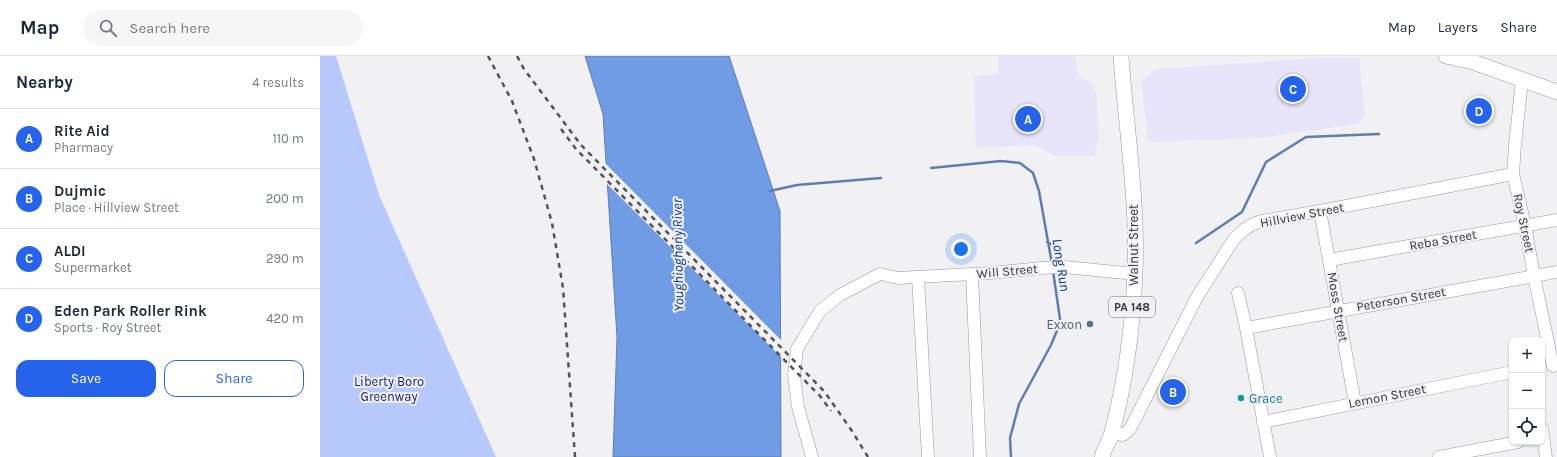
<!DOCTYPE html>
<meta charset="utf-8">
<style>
:root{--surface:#fff;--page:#f6f6f7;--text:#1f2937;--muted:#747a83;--line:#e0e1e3;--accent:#2563eb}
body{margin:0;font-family:Karla,sans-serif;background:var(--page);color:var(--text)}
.controls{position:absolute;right:12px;bottom:12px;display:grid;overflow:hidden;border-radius:8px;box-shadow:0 1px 3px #0004}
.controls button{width:36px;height:36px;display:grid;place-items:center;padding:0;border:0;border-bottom:1px solid var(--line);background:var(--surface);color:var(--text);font:20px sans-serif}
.you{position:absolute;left:641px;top:193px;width:14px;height:14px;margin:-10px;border:3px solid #fff;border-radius:50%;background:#1a73e8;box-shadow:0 0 0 6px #1a73e833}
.badge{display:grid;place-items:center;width:26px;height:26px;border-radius:50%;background:var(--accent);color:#fff;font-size:13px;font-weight:700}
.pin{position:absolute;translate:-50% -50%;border:2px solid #fff;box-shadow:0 1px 4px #0006}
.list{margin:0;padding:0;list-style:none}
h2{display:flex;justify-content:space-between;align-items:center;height:52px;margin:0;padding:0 16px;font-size:17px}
h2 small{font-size:13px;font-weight:400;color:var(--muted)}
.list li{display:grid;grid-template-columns:26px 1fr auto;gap:12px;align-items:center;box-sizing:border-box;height:60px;padding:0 16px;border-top:1px solid var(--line)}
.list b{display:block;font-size:15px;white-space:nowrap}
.list p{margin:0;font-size:13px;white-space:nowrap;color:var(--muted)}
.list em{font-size:13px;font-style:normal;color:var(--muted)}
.actions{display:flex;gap:8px;padding:12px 16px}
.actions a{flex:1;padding:9px 0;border:1px solid var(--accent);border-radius:12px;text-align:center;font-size:14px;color:var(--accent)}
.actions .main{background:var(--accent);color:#fff}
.icon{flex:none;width:22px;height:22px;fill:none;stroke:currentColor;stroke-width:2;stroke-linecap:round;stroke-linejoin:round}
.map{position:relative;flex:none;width:1237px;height:401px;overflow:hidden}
header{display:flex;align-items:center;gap:24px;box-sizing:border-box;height:56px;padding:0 20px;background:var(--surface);border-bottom:1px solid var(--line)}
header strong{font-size:19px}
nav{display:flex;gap:22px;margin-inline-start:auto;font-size:14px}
.search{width:280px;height:36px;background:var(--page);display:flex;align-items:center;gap:10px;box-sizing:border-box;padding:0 14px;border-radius:22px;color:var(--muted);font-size:15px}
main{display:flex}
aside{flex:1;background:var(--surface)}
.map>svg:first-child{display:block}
.commercial{fill:#e8e4fa}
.green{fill:#b7c9fa}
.water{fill:#6f9ce5;stroke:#5e7eb1}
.pier{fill:#f1f1f3}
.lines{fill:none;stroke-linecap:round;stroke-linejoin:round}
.stream{stroke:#5e7eb1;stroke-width:2.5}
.minor-casing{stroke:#98989a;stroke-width:13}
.major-casing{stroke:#98989a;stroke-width:16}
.minor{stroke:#fff;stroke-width:12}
.major{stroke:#fff;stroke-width:15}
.rail{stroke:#525354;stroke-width:2.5;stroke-dasharray:5 5;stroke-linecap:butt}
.service-dot{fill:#5c6f8a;stroke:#f1f1f3;stroke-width:1.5}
.culture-dot{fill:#0f9aa8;stroke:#f1f1f3;stroke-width:1.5}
.labels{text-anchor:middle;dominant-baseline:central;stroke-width:4;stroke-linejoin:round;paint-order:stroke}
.shield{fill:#f1f1f3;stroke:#6e6f6f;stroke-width:1}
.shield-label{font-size:12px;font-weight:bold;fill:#363737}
.street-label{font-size:13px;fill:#363737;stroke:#f1f1f3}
.service-label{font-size:13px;fill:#4e5e75;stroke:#f1f1f3;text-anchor:end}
.park-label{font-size:13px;fill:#141a74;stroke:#f1f1f3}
.culture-label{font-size:13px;fill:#0d838f;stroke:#f1f1f3;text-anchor:start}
.water-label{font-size:14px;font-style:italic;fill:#003588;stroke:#f1f1f3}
</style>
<header>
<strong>Map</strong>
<div class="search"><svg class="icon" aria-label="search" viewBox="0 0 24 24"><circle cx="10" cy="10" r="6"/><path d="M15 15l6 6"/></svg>Search here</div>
<nav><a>Map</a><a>Layers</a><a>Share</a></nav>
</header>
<main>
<aside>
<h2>Nearby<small>4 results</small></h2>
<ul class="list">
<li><span class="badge">A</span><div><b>Rite Aid</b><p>Pharmacy</p></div><em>110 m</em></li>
<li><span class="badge">B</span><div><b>Dujmic</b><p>Place · Hillview Street</p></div><em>200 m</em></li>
<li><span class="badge">C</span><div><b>ALDI</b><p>Supermarket</p></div><em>290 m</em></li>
<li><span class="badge">D</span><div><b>Eden Park Roller Rink</b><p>Sports · Roy Street</p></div><em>420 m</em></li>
</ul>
<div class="actions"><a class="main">Save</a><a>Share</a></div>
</aside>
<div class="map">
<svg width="1237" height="401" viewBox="0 0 1237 401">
<rect width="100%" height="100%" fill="#f1f1f3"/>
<path class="commercial" d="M 678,0 L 755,0 L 758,20 L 770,27 L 776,36 L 779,82 L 774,100 L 735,100 L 717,90 L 656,91 L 654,20 L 678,18 Z
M 999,2 L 1039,2 L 1045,60 L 1038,68 L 939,82 L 833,86 L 828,84 L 821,25 L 836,13 Z"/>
<path class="green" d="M 0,0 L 16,0 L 59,139 L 176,401 L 0,401 Z"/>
<path class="water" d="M 265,0 L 409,0 L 460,155 L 461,401 L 293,401 L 297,281 L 283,58 Z"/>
<path class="pier" d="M 284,106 L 462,285 L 463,303 L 285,126 Z"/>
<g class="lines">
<path class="stream" d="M 611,112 L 681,105 L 700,107 L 713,117 L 719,135 L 732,208
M 450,135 L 477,129 L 561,122
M 727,186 L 733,189
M 876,187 L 922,156 L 946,106 L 986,81 L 1059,78
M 691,401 L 690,382 L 699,348 L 731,289 L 739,270 L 740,263 L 733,215"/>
<defs>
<path id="minor" d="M 1202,24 L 1195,89 L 1193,118 L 1205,169 L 1214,220 L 1233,310
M 1000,155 L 1035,347
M 1009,204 L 1237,164
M 652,218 L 660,401
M 598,221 L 608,401
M 918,237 L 926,272 L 950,401
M 926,272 L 1237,216
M 943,366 L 1192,316
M 1222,373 L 1226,401
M 792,377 L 803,379 L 810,373 L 877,241 L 914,183 L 925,173 L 933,168 L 942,165 L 1000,155 L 1193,118
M 492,401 L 478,351 L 474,319 L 477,293 L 500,255 L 520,239 L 560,218 L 578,222 L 671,217 L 721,212 L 745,211 L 815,218
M 1119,401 L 1198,386"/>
<path id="major" d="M 1126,0 L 1153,6 L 1237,36
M 782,401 C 784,392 790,385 792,376 C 805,327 813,268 815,217 C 818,145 806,72 801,0"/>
</defs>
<use href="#minor" class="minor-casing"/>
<use href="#major" class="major-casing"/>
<use href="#minor" class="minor"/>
<use href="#major" class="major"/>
<path class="rail" d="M 168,0 L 192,45 L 214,103 L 232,167 L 243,232 L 255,401
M 197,0 L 204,13 L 261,89 L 504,335 L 532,375 L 548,401
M 241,73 L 256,93 L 500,340 L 511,355"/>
</g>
<circle class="service-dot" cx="770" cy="268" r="4"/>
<circle class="culture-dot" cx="921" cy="342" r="4"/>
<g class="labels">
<rect class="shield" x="789" y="241" width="46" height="20" rx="3"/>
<g class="shield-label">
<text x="812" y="251">PA 148</text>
</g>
<g class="street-label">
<text transform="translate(982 159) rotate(-11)">Hillview Street</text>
<text transform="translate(1204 167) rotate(78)">Roy Street</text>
<text transform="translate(1123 184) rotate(-10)">Reba Street</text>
<text transform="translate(813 189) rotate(-90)">Walnut Street</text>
<text transform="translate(687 215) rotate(-5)">Will Street</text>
<text transform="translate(1081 243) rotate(-10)">Peterson Street</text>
<text transform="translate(1018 251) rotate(80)">Moss Street</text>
<text transform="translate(1067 340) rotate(-11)">Lemon Street</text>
</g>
<g class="service-label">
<text x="762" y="268">Exxon</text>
</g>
<g class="park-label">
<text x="69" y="325">Liberty Boro<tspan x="69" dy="15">Greenway</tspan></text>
</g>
<g class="culture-label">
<text x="929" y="342">Grace</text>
</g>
<g class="water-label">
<text transform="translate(358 199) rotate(-91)">Youghiogheny River</text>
<text transform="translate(741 209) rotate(81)">Long Run</text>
</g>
</g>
</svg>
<div class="controls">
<button>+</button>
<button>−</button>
<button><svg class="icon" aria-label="locate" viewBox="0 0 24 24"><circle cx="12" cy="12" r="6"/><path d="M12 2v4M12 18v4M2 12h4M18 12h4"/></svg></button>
</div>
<div class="you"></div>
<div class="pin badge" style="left:708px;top:63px">A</div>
<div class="pin badge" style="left:853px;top:336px">B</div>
<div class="pin badge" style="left:973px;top:33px">C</div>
<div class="pin badge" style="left:1159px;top:55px">D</div>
</div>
</main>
